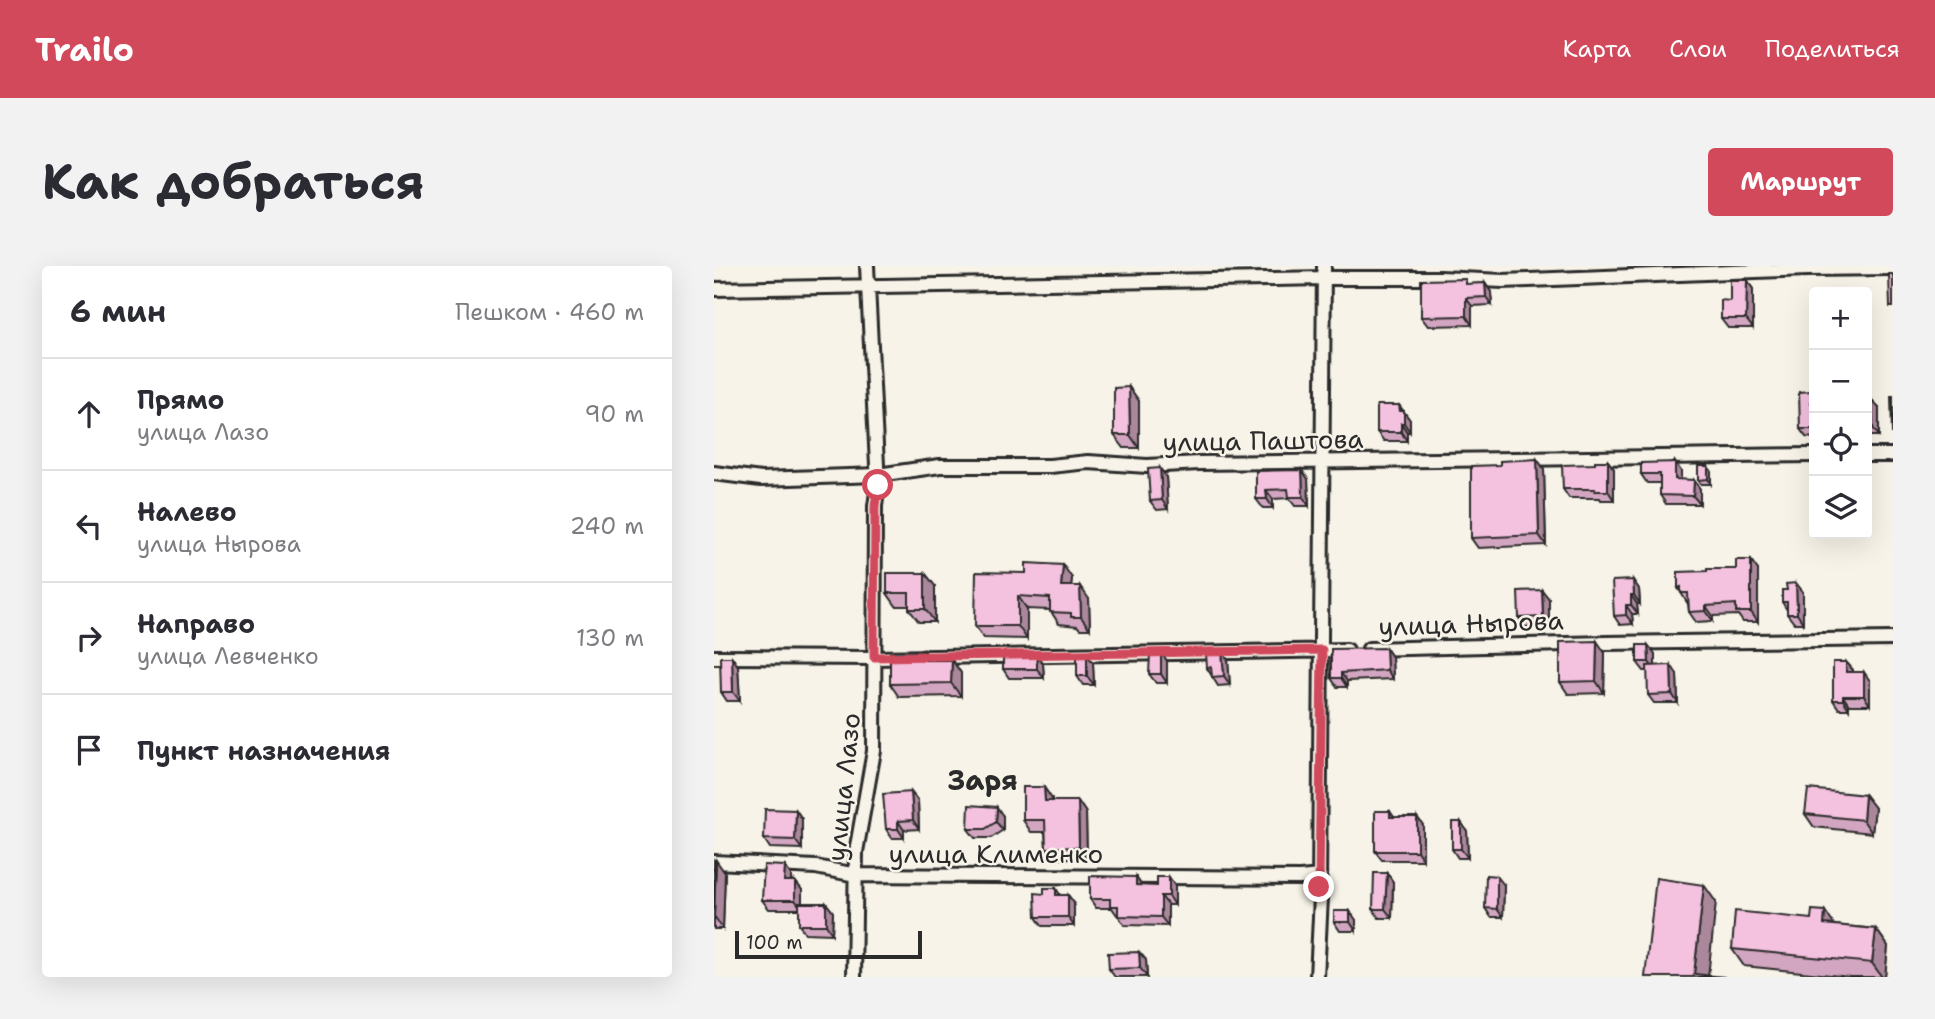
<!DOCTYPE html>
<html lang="ru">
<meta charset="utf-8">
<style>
:root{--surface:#fff;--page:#f2f2f3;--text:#2b2b33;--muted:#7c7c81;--line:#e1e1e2;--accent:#d1495b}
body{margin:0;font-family:"Shantell Sans",sans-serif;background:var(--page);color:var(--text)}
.controls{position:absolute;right:21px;top:21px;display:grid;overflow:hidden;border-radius:7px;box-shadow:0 7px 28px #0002}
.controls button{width:63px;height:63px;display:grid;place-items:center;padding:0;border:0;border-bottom:2px solid var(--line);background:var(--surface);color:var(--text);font:35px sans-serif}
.scale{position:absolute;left:21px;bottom:18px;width:187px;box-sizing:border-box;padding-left:7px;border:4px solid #2b2b2b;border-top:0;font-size:19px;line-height:24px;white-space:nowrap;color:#2b2b2b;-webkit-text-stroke:5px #f7f3e8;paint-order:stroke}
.stop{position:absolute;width:21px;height:21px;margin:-16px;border:5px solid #d1495b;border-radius:50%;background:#fff}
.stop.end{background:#d1495b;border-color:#fff;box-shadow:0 2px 7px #0008}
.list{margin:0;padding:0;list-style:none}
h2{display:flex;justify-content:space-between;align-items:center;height:91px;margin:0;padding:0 28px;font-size:30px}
h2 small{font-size:23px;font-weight:400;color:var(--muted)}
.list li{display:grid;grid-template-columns:46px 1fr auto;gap:21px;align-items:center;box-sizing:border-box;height:112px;padding:0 28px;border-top:2px solid var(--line)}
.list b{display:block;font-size:26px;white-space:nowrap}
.list p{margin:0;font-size:23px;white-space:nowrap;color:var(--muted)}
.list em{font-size:23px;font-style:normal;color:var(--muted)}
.icon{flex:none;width:38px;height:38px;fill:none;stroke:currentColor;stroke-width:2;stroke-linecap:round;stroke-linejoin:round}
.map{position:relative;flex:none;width:1179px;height:711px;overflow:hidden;border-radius:7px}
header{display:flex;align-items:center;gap:42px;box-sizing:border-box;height:98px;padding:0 35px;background:var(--accent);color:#fff}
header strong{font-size:33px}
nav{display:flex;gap:38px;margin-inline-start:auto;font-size:24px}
.intro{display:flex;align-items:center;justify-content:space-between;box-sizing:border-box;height:168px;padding:0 42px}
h1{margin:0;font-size:49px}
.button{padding:18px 32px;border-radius:7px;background:var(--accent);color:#fff;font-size:24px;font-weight:700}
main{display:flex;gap:42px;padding:0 42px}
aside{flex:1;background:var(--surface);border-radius:7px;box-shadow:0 7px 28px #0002}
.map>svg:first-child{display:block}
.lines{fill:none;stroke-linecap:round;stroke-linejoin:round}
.street-casing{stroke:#2b2b2b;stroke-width:18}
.street{stroke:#f7f3e8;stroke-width:12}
.wall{fill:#d2a6c0;stroke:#2b2b2b;stroke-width:2}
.shaded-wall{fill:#ab879c;stroke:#2b2b2b;stroke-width:2}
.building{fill:#f4c1df;stroke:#2b2b2b;stroke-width:2}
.route{stroke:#d1495b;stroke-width:9}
.labels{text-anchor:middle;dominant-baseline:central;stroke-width:5;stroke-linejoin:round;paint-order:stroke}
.street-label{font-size:26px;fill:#2b2b2b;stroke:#f7f3e8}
.neighbourhood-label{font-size:28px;font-weight:bold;fill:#2b2b2b;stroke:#f7f3e8}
</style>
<header>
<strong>Trailo</strong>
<nav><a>Карта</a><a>Слои</a><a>Поделиться</a></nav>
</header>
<div class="intro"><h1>Как добраться</h1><a class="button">Маршрут</a></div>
<main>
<aside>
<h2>6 мин<small>Пешком · 460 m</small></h2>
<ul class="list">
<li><svg class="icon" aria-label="ahead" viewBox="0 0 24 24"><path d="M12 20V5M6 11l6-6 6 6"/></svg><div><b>Прямо</b><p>улица Лазо</p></div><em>90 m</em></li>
<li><svg class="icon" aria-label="left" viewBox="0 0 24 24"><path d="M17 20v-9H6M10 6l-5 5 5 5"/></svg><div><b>Налево</b><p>улица Нырова</p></div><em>240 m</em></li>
<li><svg class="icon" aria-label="right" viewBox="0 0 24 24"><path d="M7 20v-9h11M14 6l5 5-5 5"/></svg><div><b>Направо</b><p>улица Левченко</p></div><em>130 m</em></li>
<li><svg class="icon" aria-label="arrive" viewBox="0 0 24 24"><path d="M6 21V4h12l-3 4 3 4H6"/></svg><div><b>Пункт назначения</b></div></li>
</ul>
</aside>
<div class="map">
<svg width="1179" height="711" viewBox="0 0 1179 711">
<rect width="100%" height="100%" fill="#f7f3e8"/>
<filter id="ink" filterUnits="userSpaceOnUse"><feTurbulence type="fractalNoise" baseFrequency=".0143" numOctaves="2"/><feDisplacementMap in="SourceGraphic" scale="14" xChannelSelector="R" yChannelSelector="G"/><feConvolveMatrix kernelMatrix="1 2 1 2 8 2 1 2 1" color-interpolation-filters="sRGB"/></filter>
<g filter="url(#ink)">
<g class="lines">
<defs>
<path id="street" d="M 0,23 L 611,12 L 726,12 L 789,15 L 1093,3 L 1179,2
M 1153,189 L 1179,189
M 0,207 L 47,213 L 164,209 L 226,200 L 336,200 L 374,196 L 433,200 L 485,197 L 1100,189
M 655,383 L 892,377 L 1179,373
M 0,391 L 160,392 L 633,384
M 0,596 L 102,601 L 142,609 L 586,612 L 606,610
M 140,711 L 142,586 L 160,485 L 161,240 L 164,219 L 153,0
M 603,711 L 607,631 L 605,621 L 610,0"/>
</defs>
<use href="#street" class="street-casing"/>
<use href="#street" class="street"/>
</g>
<path class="wall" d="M 1033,14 L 1039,23 L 1039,62 L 1014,62 L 1007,53 L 1016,35 Z
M 771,17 L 777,26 L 778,39 L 758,40 L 758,59 L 714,60 L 707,51 L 755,18 Z
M 415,121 L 425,135 L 425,182 L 410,182 L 400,169 Z
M 1100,130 L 1100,172 L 1092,171 L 1086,163 Z
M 1153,134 L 1158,134 L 1165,142 L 1165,170 L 1153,170 Z
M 685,139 L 696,154 L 696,166 L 693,166 L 693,175 L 670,175 L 663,166 Z
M 823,193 L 830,203 L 832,279 L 764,282 L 757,272 L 786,199 Z
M 894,195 L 900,203 L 900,234 L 887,234 L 886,232 L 855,232 L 849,223 L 881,198 Z
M 542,205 L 594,213 L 595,240 L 581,240 L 575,232 L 559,233 L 559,242 L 549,242 L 542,233 Z
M 967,205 L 967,214 L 980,214 L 986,223 L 986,238 L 952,238 L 946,229 L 946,217 L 933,217 L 927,208 Z
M 997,205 L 997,218 L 987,218 L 984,214 Z
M 452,211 L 454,243 L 443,244 L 436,235 Z
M 1044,304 L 1044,356 L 1029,356 L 1024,349 L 999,350 L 999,355 L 982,356 L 975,346 L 974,338 L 964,322 Z
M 211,307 L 221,320 L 221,356 L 205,356 L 195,343 L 195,340 L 182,340 L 173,327 Z
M 312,307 L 358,312 L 357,320 L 375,333 L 376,363 L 366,363 L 363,360 L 345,358 L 336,344 L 313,343 L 313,373 L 270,372 L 261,360 Z
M 919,314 L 925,323 L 926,338 L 923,338 L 924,348 L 918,348 L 919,358 L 906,359 L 900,350 Z
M 1082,317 L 1089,326 L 1089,357 L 1080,357 L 1073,348 L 1073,344 L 1068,336 L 1073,324 Z
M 828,324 L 835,333 L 835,360 L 811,361 L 805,352 Z
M 934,379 L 941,388 L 941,400 L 963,408 L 964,437 L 940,437 L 934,429 L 934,405 L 930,405 L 923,396 Z
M 672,382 L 678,391 L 679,413 L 633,415 L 633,421 L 623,421 L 617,412 Z
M 508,385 L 514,394 L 516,419 L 504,420 L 493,402 Z
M 211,386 L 216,394 L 238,394 L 247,407 L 247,430 L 185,431 L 176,418 Z
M 447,386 L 453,395 L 453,417 L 442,417 L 435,408 Z
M 891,387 L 890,427 L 854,428 L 846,416 Z
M 373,388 L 379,397 L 380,419 L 369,419 L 363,410 Z
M 323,389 L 329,398 L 330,412 L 295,412 L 289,403 Z
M 18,391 L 24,400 L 26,435 L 13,435 L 7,426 Z
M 1132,396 L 1139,404 L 1139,406 L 1156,415 L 1156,439 L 1135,439 L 1135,443 L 1125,443 L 1119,434 Z
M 197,526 L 204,535 L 205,563 L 190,564 L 190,572 L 178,572 L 172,563 Z
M 1151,529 L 1161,542 L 1158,567 L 1100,561 L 1091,548 Z
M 338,533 L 338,535 L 364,535 L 372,547 L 373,593 L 340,593 L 332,582 L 331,566 L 317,566 L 309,554 Z
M 82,544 L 88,553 L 88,583 L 56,582 L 50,573 Z
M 676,545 L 680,551 L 703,551 L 709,559 L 709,594 L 668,594 L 661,585 Z
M 289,550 L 289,564 L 277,572 L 261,572 L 254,563 Z
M 747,556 L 753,565 L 754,592 L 744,592 L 738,583 Z
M 0,594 L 11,607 L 9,663 L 0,663 Z
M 673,607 L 679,616 L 678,652 L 665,652 L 659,643 Z
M 77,609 L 77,615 L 81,615 L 88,624 L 88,637 L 112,637 L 119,646 L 118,668 L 91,667 L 85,659 L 85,643 L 55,643 L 48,634 Z
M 455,611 L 461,620 L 461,639 L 454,639 L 454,660 L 410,659 L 404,649 L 403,649 L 398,642 L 382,642 L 376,633 L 428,619 L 443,620 Z
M 790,619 L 789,651 L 777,651 L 771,642 Z
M 342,622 L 346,629 L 354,629 L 360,637 L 360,660 L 328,660 L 322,651 L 330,628 Z
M 642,654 L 642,665 L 626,665 L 620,656 Z
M 1120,659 L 1162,663 L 1174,680 L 1171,711 L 1136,711 L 1030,700 L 1018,683 Z
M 425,686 L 432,694 L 433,711 L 401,711 L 395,703 Z"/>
<path class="shaded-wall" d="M 1033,14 L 1039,23 L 1039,62 L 1032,53 Z
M 771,17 L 777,26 L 778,39 L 772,31 Z
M 752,32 L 758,40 L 758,59 L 752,50 Z
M 415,121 L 425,135 L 425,182 L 416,169 Z
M 1097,125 L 1100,130 L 1100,141 L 1097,137 Z
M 1158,134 L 1165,142 L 1165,170 L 1159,162 Z
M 685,139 L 696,154 L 696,166 L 690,157 L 686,145 Z
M 687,157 L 693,166 L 693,175 L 687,166 Z
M 823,193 L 830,203 L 832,279 L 825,269 Z
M 894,195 L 900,203 L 900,234 L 894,225 Z
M 961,196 L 967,205 L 967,222 L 961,213 Z
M 994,200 L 997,205 L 997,218 L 994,213 Z
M 446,202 L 452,211 L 454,243 L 448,234 Z
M 588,204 L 594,213 L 595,240 L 589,231 Z
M 980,214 L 986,223 L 986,238 L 979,230 Z
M 552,224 L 559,233 L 559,242 L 553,233 Z
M 1037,294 L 1044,304 L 1044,356 L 1037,346 Z
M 349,299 L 358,312 L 356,333 L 347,320 Z
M 211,307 L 221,320 L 221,356 L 211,343 Z
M 919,314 L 925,323 L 926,338 L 920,329 Z
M 1082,317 L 1089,326 L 1089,357 L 1083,348 Z
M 366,320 L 375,333 L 376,363 L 367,351 Z
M 828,324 L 835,333 L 835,360 L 829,351 Z
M 917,329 L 923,338 L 924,348 L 917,339 Z
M 304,330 L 313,343 L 313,373 L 304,360 Z
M 912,339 L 918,348 L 919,358 L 912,349 Z
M 992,340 L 999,350 L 999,355 L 992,345 Z
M 883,375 L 891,387 L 890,427 L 882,415 Z
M 934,379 L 941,388 L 941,405 L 935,396 Z
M 672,382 L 678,391 L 679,413 L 673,404 Z
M 508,385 L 514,394 L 516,419 L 510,410 Z
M 447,386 L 453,395 L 453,417 L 447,408 Z
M 373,388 L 379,397 L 380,419 L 373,410 Z
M 323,389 L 329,398 L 330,412 L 323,403 Z
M 18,391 L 24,400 L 26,435 L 19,426 Z
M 238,394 L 247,407 L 247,430 L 237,417 Z
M 1132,396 L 1139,404 L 1139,415 L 1132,406 Z
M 957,399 L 963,408 L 964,437 L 958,428 Z
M 1150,406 L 1156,415 L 1156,439 L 1150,430 Z
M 627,407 L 633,415 L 633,421 L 627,412 Z
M 1129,430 L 1135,439 L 1135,443 L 1129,434 Z
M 330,521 L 338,533 L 339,547 L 331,535 Z
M 197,526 L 204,535 L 205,563 L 199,554 Z
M 1151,529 L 1161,542 L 1158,567 L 1149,554 Z
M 364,535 L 372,547 L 373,593 L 365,581 Z
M 283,541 L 289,550 L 289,564 L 282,556 Z
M 82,544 L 88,553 L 88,583 L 81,574 Z
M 703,551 L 709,559 L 709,594 L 703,585 Z
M 184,555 L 190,564 L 190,572 L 184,563 Z
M 747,556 L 753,565 L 754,592 L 747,583 Z
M 2,594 L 11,607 L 9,663 L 0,650 Z
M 71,600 L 77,609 L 77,624 L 70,615 Z
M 673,607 L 679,616 L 678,652 L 671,643 Z
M 783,610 L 790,619 L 789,651 L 783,643 Z
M 422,611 L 428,620 L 422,619 Z
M 455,611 L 461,620 L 461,639 L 455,630 Z
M 81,615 L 88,624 L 88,643 L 81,634 Z
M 990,619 L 1002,636 L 994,711 L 980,708 Z
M 354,629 L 360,637 L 360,660 L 354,651 Z
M 447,630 L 454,639 L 454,660 L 447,651 Z
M 112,637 L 119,646 L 118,668 L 112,659 Z
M 636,645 L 642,654 L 642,665 L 636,656 Z
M 1111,645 L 1123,663 L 1110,658 Z
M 1162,663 L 1174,680 L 1171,711 L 1168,711 L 1158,697 Z
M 425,686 L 432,694 L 433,711 L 426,702 Z"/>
<path class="building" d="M 1175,8 L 1179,8 L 1179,41 L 1176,41 Z
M 752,13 L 752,18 L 771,17 L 772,31 L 752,32 L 752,50 L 707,51 L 707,14 Z
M 1016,14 L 1033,14 L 1032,53 L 1007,53 L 1007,34 L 1016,35 Z
M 415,121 L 416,169 L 400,169 L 400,122 Z
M 1097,125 L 1097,137 L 1100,137 L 1100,163 L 1086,163 L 1085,126 Z
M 1177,130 L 1179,130 L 1179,167 L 1178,167 Z
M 1153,134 L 1158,134 L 1159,162 L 1153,162 Z
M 663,139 L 685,139 L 686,145 L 690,145 L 690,157 L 687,157 L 687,166 L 663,166 Z
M 823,193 L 825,269 L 757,272 L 757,200 L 786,199 L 786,195 Z
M 881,195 L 894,195 L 894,225 L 881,225 L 881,223 L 849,223 L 848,199 L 881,198 Z
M 961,196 L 961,213 L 980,214 L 979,230 L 946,229 L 946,208 L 927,208 L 927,197 Z
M 984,200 L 994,200 L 994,213 L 984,214 Z
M 446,202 L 448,234 L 436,235 L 434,203 Z
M 588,204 L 589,231 L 575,231 L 574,223 L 552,224 L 553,233 L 542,233 L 542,205 Z
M 1022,294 L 1037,294 L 1037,346 L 1022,346 L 1022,338 L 992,340 L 992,345 L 975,346 L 974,327 L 967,327 L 967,321 L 964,322 L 964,306 L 993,305 L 993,303 L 1022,303 Z
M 312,297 L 349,299 L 347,320 L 366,320 L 367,351 L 357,351 L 357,347 L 336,346 L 336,332 L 304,330 L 304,360 L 261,360 L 262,306 L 312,307 Z
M 173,307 L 211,307 L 211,343 L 195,343 L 195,327 L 173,327 Z
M 919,314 L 920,329 L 917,329 L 917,339 L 912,339 L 912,349 L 900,350 L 898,315 Z
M 1082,317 L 1083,348 L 1073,348 L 1073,336 L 1068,336 L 1068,324 L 1073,324 L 1072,318 Z
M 828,324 L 829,351 L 805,352 L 804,325 Z
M 883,375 L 882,415 L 846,416 L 846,376 Z
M 923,379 L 934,379 L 935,396 L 923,396 Z
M 672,382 L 673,404 L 627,407 L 627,412 L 617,412 L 617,383 Z
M 508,385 L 510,410 L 498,411 L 497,401 L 493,402 L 492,387 Z
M 211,386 L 211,394 L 238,394 L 237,417 L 176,418 L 176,387 Z
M 447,386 L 447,408 L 435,408 L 436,387 Z
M 363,388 L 373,388 L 373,410 L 363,410 Z
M 289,389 L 323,389 L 323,403 L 289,403 Z
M 6,391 L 18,391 L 19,426 L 7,426 Z
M 1119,396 L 1132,396 L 1132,406 L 1150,406 L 1150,430 L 1129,430 L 1129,434 L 1119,434 Z
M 957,399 L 958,428 L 934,429 L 933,400 Z
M 309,521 L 330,521 L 331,535 L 364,535 L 365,581 L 332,582 L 331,554 L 309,554 Z
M 1094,523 L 1151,529 L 1149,554 L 1091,548 Z
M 197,526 L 199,554 L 184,555 L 184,563 L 172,563 L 169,528 Z
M 255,539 L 283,541 L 282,556 L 271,563 L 254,563 Z
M 51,543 L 82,544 L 81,574 L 50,573 Z
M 661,545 L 676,545 L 676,551 L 703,551 L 703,585 L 661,585 Z
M 738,556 L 747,556 L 747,583 L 738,583 Z
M 0,594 L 2,594 L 0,650 Z
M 50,599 L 71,600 L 70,615 L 81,615 L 81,634 L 48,634 Z
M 660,607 L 673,607 L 671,643 L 659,643 Z
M 772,609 L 783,610 L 783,643 L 771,642 Z
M 376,610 L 422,611 L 422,619 L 443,620 L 443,611 L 455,611 L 455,630 L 447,630 L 447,651 L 404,650 L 404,640 L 396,640 L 396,633 L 376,633 Z
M 942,612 L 990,619 L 980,708 L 1011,711 L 931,711 Z
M 330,622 L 342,622 L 342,629 L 354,629 L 354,651 L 322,651 L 321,627 L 330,628 Z
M 85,637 L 112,637 L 112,659 L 85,659 Z
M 1098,644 L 1111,645 L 1110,658 L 1162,663 L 1158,697 L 1018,683 L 1021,645 L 1097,653 Z
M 620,645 L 636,645 L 636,656 L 620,656 Z
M 425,686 L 426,702 L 395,703 L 394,687 Z"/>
</g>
<g class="lines" filter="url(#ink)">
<path class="route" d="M 164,219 L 161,240 L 160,391 L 608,384 L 605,621"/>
</g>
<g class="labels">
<g class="street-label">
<text transform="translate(549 174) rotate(-1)">улица Паштова</text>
<text transform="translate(757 357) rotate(-2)">улица Нырова</text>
<text transform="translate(129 521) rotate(-84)">улица Лазо</text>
<text x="282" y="587">улица Клименко</text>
</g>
<g class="neighbourhood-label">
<text x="269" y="514">Заря</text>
</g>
</g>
</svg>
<div class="controls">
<button>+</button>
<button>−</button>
<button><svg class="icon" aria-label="locate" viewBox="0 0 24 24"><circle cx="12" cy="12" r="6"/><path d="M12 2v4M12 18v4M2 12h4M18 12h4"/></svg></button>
<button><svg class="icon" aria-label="layers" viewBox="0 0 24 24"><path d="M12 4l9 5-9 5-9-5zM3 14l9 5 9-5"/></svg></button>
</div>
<div class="scale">100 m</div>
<div class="stop" style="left:164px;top:219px"></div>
<div class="stop end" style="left:605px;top:621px"></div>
</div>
</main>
